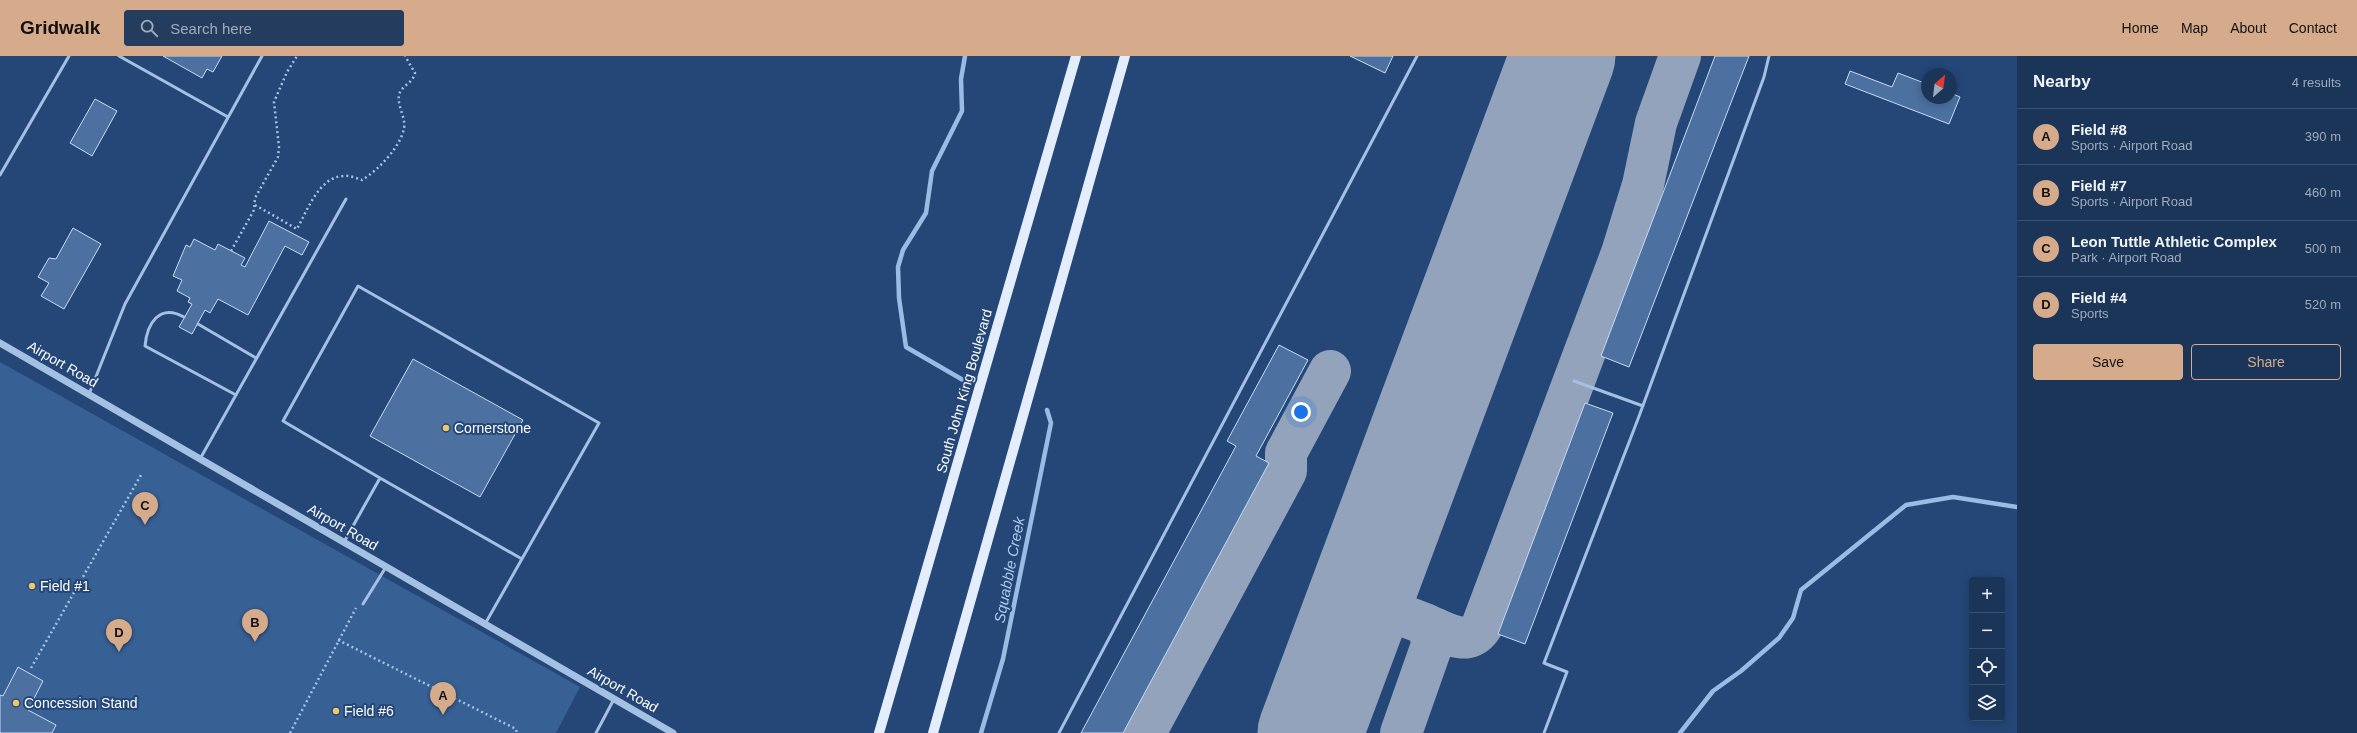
<!DOCTYPE html>
<meta charset="utf-8">
<style>
:root{--surface:#1b3559;--page:#243d5f;--text:#f1f3f6;--muted:#a0abba;--line:#39506f;--accent:#d6ab8b}
body{margin:0;font-family:Helvetica,sans-serif;background:var(--page);color:var(--text)}
.controls{position:absolute;right:12px;bottom:12px;display:grid;overflow:hidden;border-radius:4px;box-shadow:0 2px 10px #0003}
.controls button{width:36px;height:36px;display:grid;place-items:center;padding:0;border:0;border-bottom:1px solid var(--line);background:var(--surface);color:var(--text);font:20px sans-serif}
.compass{position:absolute;left:1921px;top:12px;width:36px;height:36px;border-radius:50%;background:var(--surface);box-shadow:0 2px 10px #0003;rotate:28deg}
.you{position:absolute;left:1301px;top:356px;width:14px;height:14px;margin:-10px;border:3px solid #fff;border-radius:50%;background:#1a73e8;box-shadow:0 0 0 6px #1a73e833}
.badge{display:grid;place-items:center;width:26px;height:26px;border-radius:50%;background:var(--accent);color:#111;font-size:13px;font-weight:700}
.pin{position:absolute;translate:-50% -33px;filter:drop-shadow(0 1px 2px #0008)}
.pin::after{content:'';position:absolute;top:21px;width:14px;height:12px;background:inherit;clip-path:polygon(0 0,100% 0,50% 100%)}
.list{margin:0;padding:0;list-style:none}
h2{display:flex;justify-content:space-between;align-items:center;height:52px;margin:0;padding:0 16px;font-size:17px}
h2 small{font-size:13px;font-weight:400;color:var(--muted)}
.list li{display:grid;grid-template-columns:26px 1fr auto;gap:12px;align-items:center;box-sizing:border-box;height:56px;padding:0 16px;border-top:1px solid var(--line)}
.list b{display:block;font-size:15px;white-space:nowrap}
.list p{margin:0;font-size:13px;white-space:nowrap;color:var(--muted)}
.list em{font-size:13px;font-style:normal;color:var(--muted)}
.actions{display:flex;gap:8px;padding:12px 16px}
.actions a{flex:1;padding:9px 0;border:1px solid var(--accent);border-radius:4px;text-align:center;font-size:14px;color:var(--accent)}
.actions .main{background:var(--accent);color:#111}
.icon{flex:none;width:22px;height:22px;fill:none;stroke:currentColor;stroke-width:2;stroke-linecap:round;stroke-linejoin:round}
.map{position:relative;flex:none;width:2017px;height:677px;overflow:hidden}
header{display:flex;align-items:center;gap:24px;box-sizing:border-box;height:56px;padding:0 20px;background:var(--accent);color:#111}
header strong{font-size:19px}
nav{display:flex;gap:22px;margin-inline-start:auto;font-size:14px}
.search{width:280px;height:36px;background:var(--page);display:flex;align-items:center;gap:10px;box-sizing:border-box;padding:0 14px;border-radius:4px;color:var(--muted);font-size:15px}
main{display:flex}
aside{flex:1;background:var(--surface)}
.map>svg:first-child{display:block}
.green{fill:#376195}
.lines{fill:none;stroke-linecap:round;stroke-linejoin:round}
.stream{stroke:#99bbe4;stroke-width:4.5}
.taxiway{stroke:#92a3bb;stroke-width:42}
.runway{stroke:#92a3bb;stroke-width:105}
.building{fill:#4c71a1;stroke:#c7daf3}
.path{stroke:#a4c0e3;stroke-width:2.5;stroke-dasharray:2 3;stroke-linecap:butt}
.service{stroke:#a4c0e3;stroke-width:3}
.tertiary{stroke:#a4c0e3;stroke-width:7}
.primary{stroke:#e4edfc;stroke-width:10}
.poi-dot{fill:#eec868;stroke:#244777;stroke-width:1.5}
.labels{text-anchor:middle;dominant-baseline:central;stroke-width:4;stroke-linejoin:round;paint-order:stroke}
.street-label{font-size:14px;fill:#fff;stroke:#244777}
.poi-label{font-size:14px;fill:#fff;stroke:#244777;text-anchor:start}
.water-label{font-size:15px;font-style:italic;fill:#afcaeb;stroke:#244777}
</style>
<header>
<strong>Gridwalk</strong>
<div class="search"><svg class="icon" aria-label="search" viewBox="0 0 24 24"><circle cx="10" cy="10" r="6"/><path d="M15 15l6 6"/></svg>Search here</div>
<nav><a>Home</a><a>Map</a><a>About</a><a>Contact</a></nav>
</header>
<main>
<div class="map">
<svg width="2017" height="677" viewBox="0 0 2017 677">
<rect width="100%" height="100%" fill="#244777"/>
<path class="green" d="M 0,306 L 580,631 L 556,677 L 0,677 Z"/>
<g class="lines">
<path class="stream" d="M 963,324 L 906,291 L 899,242 L 898,211 L 903,194 L 926,157 L 932,115 L 962,55 L 961,23 L 965,0
M 981,677 L 1003,603 L 1051,367 L 1047,354
M 1680,677 L 1713,635 L 1741,615 L 1779,582 L 1793,562 L 1801,534 L 1906,449 L 1953,441 L 2017,451"/>
<path class="taxiway" d="M 1360,543 L 1425,568 L 1430,575 L 1432,589 L 1401,677
M 1425,568 C 1444,576 1468,593 1482,570 L 1622,197 L 1643,129 L 1656,67 L 1680,0
M 1145,677 L 1286,415 L 1286,397 L 1330,315"/>
<path class="runway" d="M 1310,677 L 1563,0"/>
</g>
<path class="building" d="M 163,0 L 222,0 L 213,16 L 207,13 L 202,22 Z
M 1350,0 L 1393,0 L 1385,17 Z
M 1715,0 L 1749,0 L 1629,311 L 1601,300 Z
M 1850,15 L 1892,31 L 1898,17 L 1927,28 L 1927,42 L 1951,42 L 1951,37 L 1960,41 L 1949,68 L 1845,28 Z
M 95,43 L 117,55 L 92,100 L 70,87 Z
M 269,165 L 309,186 L 302,199 L 285,190 L 248,259 L 218,243 L 210,257 L 205,254 L 192,278 L 179,271 L 192,248 L 188,246 L 190,242 L 177,235 L 182,224 L 173,220 L 186,189 L 190,191 L 194,183 L 215,194 L 218,188 L 245,202 L 241,209 L 245,211 Z
M 73,172 L 101,188 L 64,253 L 41,240 L 49,227 L 38,221 L 49,202 L 56,203 Z
M 1279,289 L 1308,304 L 1256,400 L 1269,407 L 1123,677 L 1081,677 L 1236,390 L 1227,385 Z
M 413,303 L 523,364 L 480,441 L 370,380 Z
M 1585,347 L 1613,357 L 1525,588 L 1498,578 Z
M 18,611 L 43,625 L 28,654 L 56,669 L 52,677 L 0,677 L 0,639 L 3,640 Z"/>
<g class="lines">
<path class="path" d="M 255,149 L 297,173 C 307,155 319,121 343,120 C 349,119 356,122 362,124 C 377,115 401,91 404,72 C 406,62 397,50 399,39 C 401,30 413,27 415,17 L 405,0
M 231,195 L 254,154 L 255,142 L 278,101 L 279,91 L 274,46 L 287,16 L 297,0
M 338,584 L 516,673 L 517,677
M 31,612 L 141,419
M 290,677 L 356,552"/>
<path class="service" d="M 119,0 L 228,61
M 0,119 L 69,0
M 184,261 C 159,247 147,268 145,290 L 236,339
M 198,268 L 256,302
M 1574,325 L 1643,350
M 89,338 L 125,248 L 262,0
M 200,403 L 346,143
M 380,422 L 522,503
M 344,486 L 380,422 L 283,365 L 358,230 L 599,367 L 485,568
M 363,548 L 386,511
M 596,677 L 614,643
M 1059,677 L 1417,0
M 1544,677 L 1567,616 L 1544,607 L 1638,363 L 1764,21 L 1769,0"/>
<path class="tertiary" d="M 0,287 L 673,677"/>
<path class="primary" d="M 879,677 L 1076,0
M 933,677 L 1125,0"/>
</g>
<g class="poi-dot">
<circle cx="446" cy="372" r="4"/>
<circle cx="32" cy="530" r="4"/>
<circle cx="16" cy="647" r="4"/>
<circle cx="336" cy="655" r="4"/>
</g>
<g class="labels">
<g class="street-label">
<text transform="translate(63 308) rotate(30)">Airport Road</text>
<text transform="translate(964 335) rotate(-74)">South John King Boulevard</text>
<text transform="translate(343 471) rotate(30)">Airport Road</text>
<text transform="translate(623 633) rotate(30)">Airport Road</text>
</g>
<g class="poi-label">
<text x="454" y="372">Cornerstone</text>
<text x="40" y="530">Field #1</text>
<text x="24" y="647">Concession Stand</text>
<text x="344" y="655">Field #6</text>
</g>
<g class="water-label">
<text transform="translate(1009 514) rotate(-79)">Squabble Creek</text>
</g>
</g>
</svg>
<div class="controls">
<button>+</button>
<button>−</button>
<button><svg class="icon" aria-label="locate" viewBox="0 0 24 24"><circle cx="12" cy="12" r="6"/><path d="M12 2v4M12 18v4M2 12h4M18 12h4"/></svg></button>
<button><svg class="icon" aria-label="layers" viewBox="0 0 24 24"><path d="M12 4l9 5-9 5-9-5zM3 14l9 5 9-5"/></svg></button>
</div>
<svg class="compass" viewBox="-18 -18 36 36"><path d="M0-13l5 13h-10z" fill="#e53935"/><path d="M0 13l5-13h-10z" fill="#a0abba"/></svg>
<div class="you"></div>
<div class="pin badge" style="left:443px;top:659px">A</div>
<div class="pin badge" style="left:255px;top:586px">B</div>
<div class="pin badge" style="left:145px;top:469px">C</div>
<div class="pin badge" style="left:119px;top:596px">D</div>
</div>
<aside>
<h2>Nearby<small>4 results</small></h2>
<ul class="list">
<li><span class="badge">A</span><div><b>Field #8</b><p>Sports · Airport Road</p></div><em>390 m</em></li>
<li><span class="badge">B</span><div><b>Field #7</b><p>Sports · Airport Road</p></div><em>460 m</em></li>
<li><span class="badge">C</span><div><b>Leon Tuttle Athletic Complex</b><p>Park · Airport Road</p></div><em>500 m</em></li>
<li><span class="badge">D</span><div><b>Field #4</b><p>Sports</p></div><em>520 m</em></li>
</ul>
<div class="actions"><a class="main">Save</a><a>Share</a></div>
</aside>
</main>
